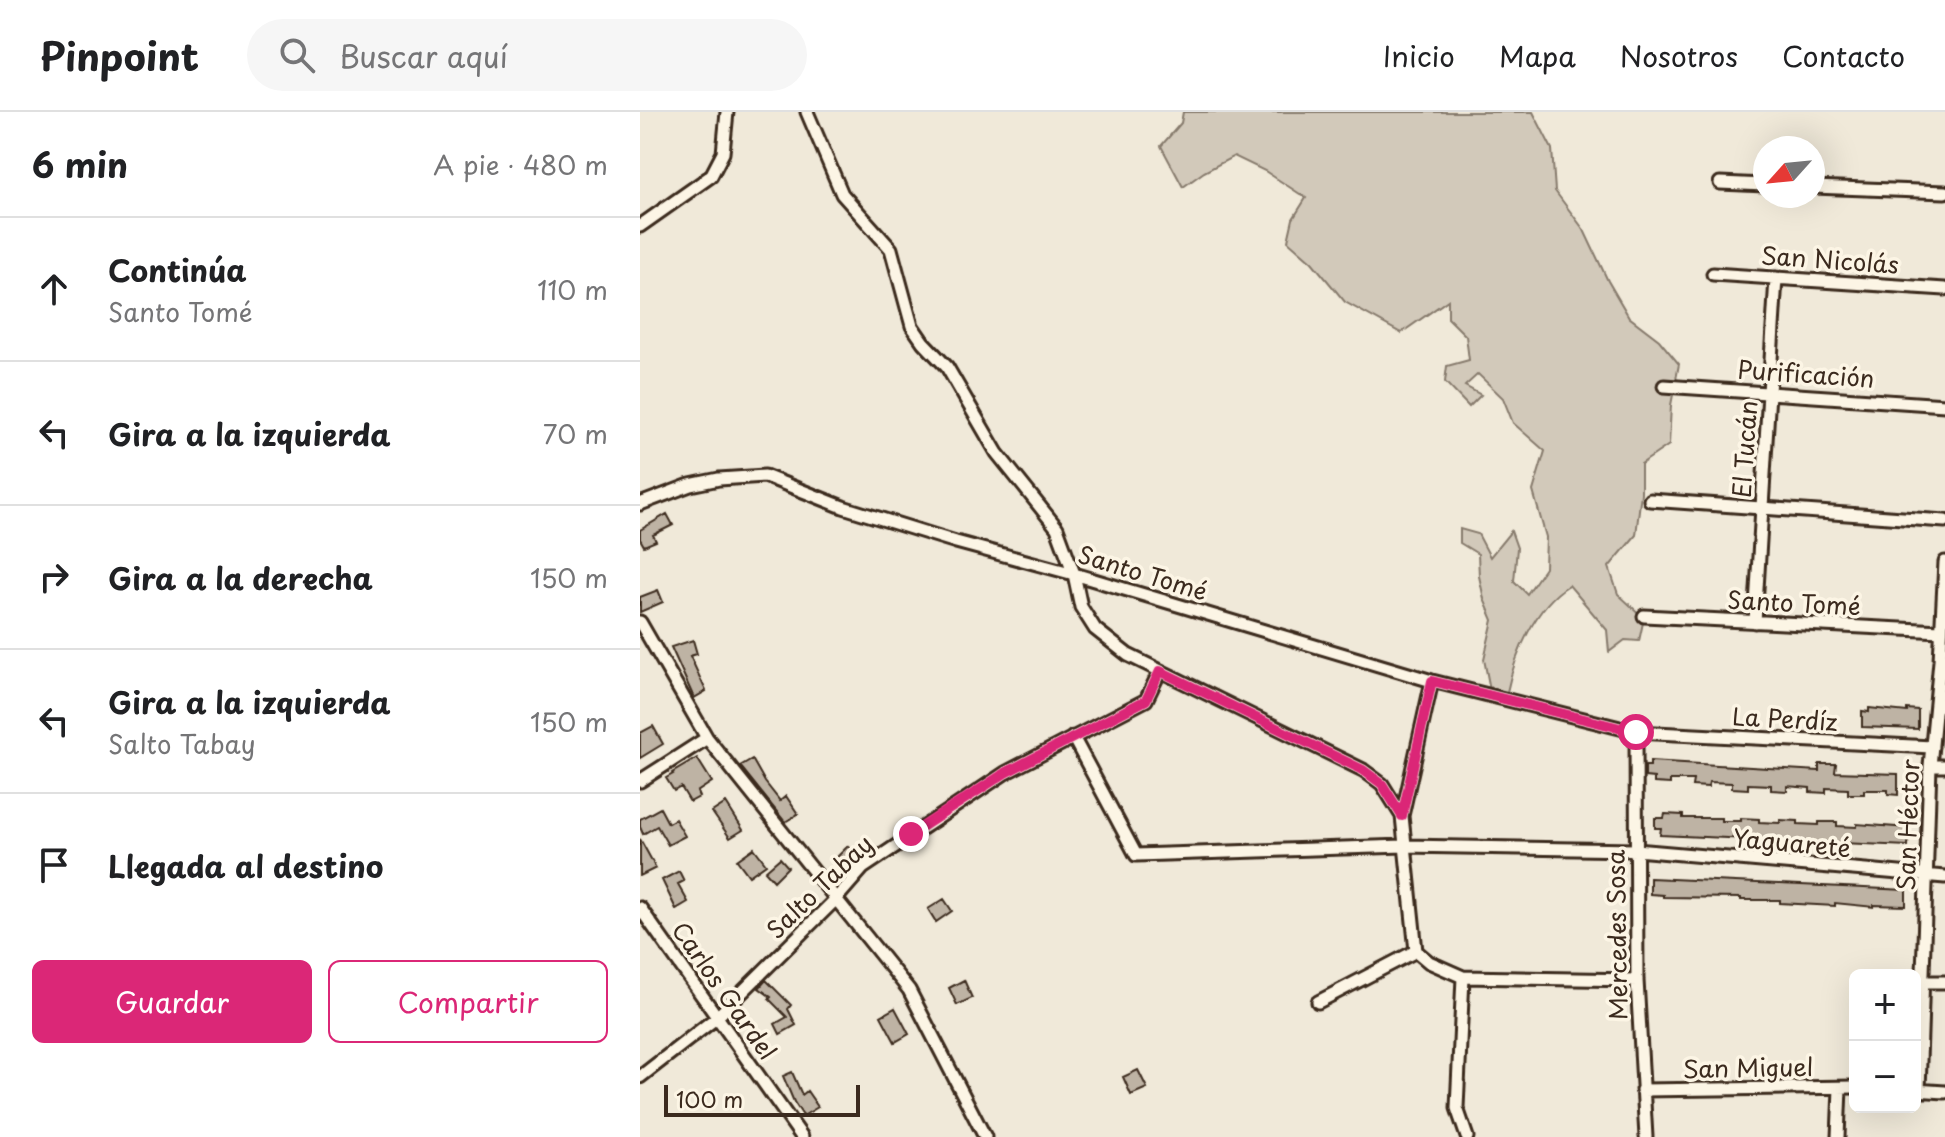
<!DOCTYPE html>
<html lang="es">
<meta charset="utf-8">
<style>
:root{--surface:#fff;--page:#f6f6f6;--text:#202124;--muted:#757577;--line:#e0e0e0;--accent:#db2777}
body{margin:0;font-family:"Playpen Sans",sans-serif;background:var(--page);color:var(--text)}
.controls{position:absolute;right:24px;bottom:24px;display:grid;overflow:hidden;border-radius:12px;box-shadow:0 8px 32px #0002}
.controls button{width:72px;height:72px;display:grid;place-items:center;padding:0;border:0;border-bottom:2px solid var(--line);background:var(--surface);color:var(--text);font:40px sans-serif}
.compass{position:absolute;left:1113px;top:24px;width:72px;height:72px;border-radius:50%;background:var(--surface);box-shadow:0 8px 32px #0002;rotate:243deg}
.scale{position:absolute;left:24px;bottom:20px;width:196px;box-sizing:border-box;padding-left:8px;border:4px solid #3b2a1e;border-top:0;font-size:22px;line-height:28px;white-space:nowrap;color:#3b2a1e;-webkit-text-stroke:6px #fcf5e5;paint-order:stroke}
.stop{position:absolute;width:24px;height:24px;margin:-18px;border:6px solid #db2777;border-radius:50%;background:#fff}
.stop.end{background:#db2777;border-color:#fff;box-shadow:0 2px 8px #0008}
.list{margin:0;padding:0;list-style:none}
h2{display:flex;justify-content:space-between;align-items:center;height:104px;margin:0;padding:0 32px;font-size:34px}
h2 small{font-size:26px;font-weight:400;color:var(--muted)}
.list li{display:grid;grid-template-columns:52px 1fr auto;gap:24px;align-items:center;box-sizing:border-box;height:144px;padding:0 32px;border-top:2px solid var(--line)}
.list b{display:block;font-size:30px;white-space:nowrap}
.list p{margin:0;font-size:26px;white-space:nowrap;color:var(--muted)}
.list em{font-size:26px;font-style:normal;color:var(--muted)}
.actions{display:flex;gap:16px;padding:24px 32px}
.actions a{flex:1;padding:18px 0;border:2px solid var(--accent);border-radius:12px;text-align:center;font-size:28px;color:var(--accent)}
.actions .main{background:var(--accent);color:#fff}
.icon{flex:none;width:44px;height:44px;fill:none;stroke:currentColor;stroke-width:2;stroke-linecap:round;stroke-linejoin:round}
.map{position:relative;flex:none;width:1305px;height:1025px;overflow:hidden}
header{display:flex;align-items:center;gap:48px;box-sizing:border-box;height:112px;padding:0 40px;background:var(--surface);border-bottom:2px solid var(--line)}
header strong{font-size:38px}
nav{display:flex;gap:44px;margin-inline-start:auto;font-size:28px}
.search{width:560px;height:72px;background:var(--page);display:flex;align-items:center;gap:20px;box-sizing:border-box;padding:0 28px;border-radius:44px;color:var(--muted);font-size:30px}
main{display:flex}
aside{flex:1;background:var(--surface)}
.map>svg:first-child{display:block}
.green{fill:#d2c9ba;stroke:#867a6c;stroke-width:2}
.building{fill:#beb3a4;stroke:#3b2a1e;stroke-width:2}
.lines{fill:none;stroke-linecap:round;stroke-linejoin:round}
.minor-casing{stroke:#3b2a1e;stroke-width:17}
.minor{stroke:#fcf5e5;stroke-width:11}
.route{stroke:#db2777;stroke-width:10}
.labels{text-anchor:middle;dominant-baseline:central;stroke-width:7;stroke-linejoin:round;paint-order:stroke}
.street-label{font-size:24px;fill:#3b2a1e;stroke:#fcf5e5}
</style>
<header>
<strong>Pinpoint</strong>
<div class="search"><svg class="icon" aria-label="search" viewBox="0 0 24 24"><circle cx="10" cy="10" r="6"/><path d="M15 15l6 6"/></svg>Buscar aquí</div>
<nav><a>Inicio</a><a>Mapa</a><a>Nosotros</a><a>Contacto</a></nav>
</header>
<main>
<aside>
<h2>6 min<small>A pie · 480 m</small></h2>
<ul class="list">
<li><svg class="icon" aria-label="ahead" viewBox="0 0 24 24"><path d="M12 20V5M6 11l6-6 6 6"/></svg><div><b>Continúa</b><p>Santo Tomé</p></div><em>110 m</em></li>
<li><svg class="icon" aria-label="left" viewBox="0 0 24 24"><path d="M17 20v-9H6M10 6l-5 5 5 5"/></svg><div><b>Gira a la izquierda</b></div><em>70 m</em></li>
<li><svg class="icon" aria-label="right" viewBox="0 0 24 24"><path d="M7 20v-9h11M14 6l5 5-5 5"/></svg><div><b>Gira a la derecha</b></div><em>150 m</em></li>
<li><svg class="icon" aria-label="left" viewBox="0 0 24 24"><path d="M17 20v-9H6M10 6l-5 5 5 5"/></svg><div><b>Gira a la izquierda</b><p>Salto Tabay</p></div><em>150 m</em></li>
<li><svg class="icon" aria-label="arrive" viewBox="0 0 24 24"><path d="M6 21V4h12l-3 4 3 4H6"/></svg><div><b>Llegada al destino</b></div></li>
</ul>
<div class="actions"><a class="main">Guardar</a><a>Compartir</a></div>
</aside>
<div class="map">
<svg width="1305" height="1025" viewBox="0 0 1305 1025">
<rect width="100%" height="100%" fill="#f0e9d9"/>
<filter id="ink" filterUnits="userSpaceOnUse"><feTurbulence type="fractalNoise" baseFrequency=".0125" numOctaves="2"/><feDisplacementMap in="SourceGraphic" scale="16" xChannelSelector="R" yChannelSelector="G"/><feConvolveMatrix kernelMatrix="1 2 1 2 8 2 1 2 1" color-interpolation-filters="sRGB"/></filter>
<g filter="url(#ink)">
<path class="green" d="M 543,0 L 893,0 L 912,37 L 915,79 L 944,118 L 968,169 L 989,205 L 1019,228 L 1039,252 L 1031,293 L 1029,333 L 1001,352 L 1001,381 L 996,423 L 969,455 L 978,482 L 1004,506 L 999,529 L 985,528 L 969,540 L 967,518 L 929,473 C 895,494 875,542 867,580 L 851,583 L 844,547 L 853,508 L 844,487 L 839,464 L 838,442 L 820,431 L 820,417 L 838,422 L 850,445 L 871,419 L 877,436 L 874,469 L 887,482 L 905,456 L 906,425 L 893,379 L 905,339 L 873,311 L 863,286 L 838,262 L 825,274 L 841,283 L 829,295 L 805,270 L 807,254 L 829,248 L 826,224 L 808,206 L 808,188 L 761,221 L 705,190 L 672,150 L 648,129 L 653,107 L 666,86 L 625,59 L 594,44 L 564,60 L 543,75 L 521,34 L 541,11 Z"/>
<path class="building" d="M 27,402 L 33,413 L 13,423 L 16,429 L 4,434 L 0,427 L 0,418 Z
M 18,478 L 23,490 L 0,500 L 0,485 Z
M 53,528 L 57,542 L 50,544 L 66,579 L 54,586 L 31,535 Z
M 1229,596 L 1267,600 L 1267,597 L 1278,598 L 1278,617 L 1222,615 L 1222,599 L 1229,600 Z
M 13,614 L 23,632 L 0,646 L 0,621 Z
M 57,646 L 72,670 L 57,680 L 59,685 L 50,690 L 41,675 L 34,679 L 26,666 L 33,662 L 32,661 Z
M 112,647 L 125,670 L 140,689 L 146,684 L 158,702 L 145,710 L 100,654 Z
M 1010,649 L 1179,659 L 1179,652 L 1196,652 L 1195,660 L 1258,662 L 1258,683 L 1248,682 L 1248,678 L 1224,678 L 1224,682 L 1208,682 L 1208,677 L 1186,676 L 1186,681 L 1170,680 L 1170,676 L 1147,674 L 1147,679 L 1131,678 L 1131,673 L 1108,672 L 1108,677 L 1092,676 L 1092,671 L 1069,670 L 1068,675 L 1052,674 L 1053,668 L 1030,668 L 1030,672 L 1014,671 L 1014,666 L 1005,665 L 1005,654 L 1010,654 Z
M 86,691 L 103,718 L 90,726 L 72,700 Z
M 20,696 L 28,711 L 35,707 L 45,724 L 28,733 L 17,714 L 3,722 L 0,715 L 0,707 Z
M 1025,702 L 1043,703 L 1043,706 L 1081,706 L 1081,709 L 1101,709 L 1101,706 L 1119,707 L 1119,710 L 1140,711 L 1140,708 L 1158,709 L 1158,712 L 1179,713 L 1179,710 L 1197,710 L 1197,714 L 1217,715 L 1217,712 L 1269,716 L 1268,734 L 1020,723 L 1021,716 L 1015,716 L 1015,706 L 1024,706 Z
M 0,727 L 16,756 L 0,764 Z
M 208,734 L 218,744 L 206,758 L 195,747 Z
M 114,736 L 126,752 L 109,764 L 97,748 Z
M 140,746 L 148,755 L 134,769 L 125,759 Z
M 39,759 L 44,769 L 38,772 L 48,790 L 36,797 L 22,768 Z
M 1010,766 L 1266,778 L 1266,794 L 1234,793 L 1234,795 L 1195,791 L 1195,794 L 1140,791 L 1140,788 L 1101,788 L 1101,786 L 1023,785 L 1023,783 L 1010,782 Z
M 304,787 L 312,799 L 296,810 L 288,797 Z
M 126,868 L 151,893 L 148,897 L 156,913 L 140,922 L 135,912 L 147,905 L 129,887 L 131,885 L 119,876 Z
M 324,868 L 332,886 L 317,893 L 309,876 Z
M 255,896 L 269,922 L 255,930 L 241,904 Z
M 498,958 L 507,976 L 491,983 L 483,965 Z
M 152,960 L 162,983 L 167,979 L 178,995 L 163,1004 L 154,990 L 143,964 Z"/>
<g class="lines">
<defs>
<path id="minor" d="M 167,0 L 202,82 L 251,137 L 272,214 L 283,230 L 307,255 L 357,341 L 417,416 L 434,462 L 441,495 L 455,517 L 488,543 L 723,658 L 742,672 L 762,704 L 776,839 L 789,850 L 823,865 L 997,868
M 1080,71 L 1125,73
M 1173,75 L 1305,80
M 0,114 L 71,64 L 83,41 L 87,0
M 1073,162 L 1305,177
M 1024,274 L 1305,293
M 1010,388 L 1305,409
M 0,392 L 50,373 L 79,367 L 125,364 L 203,395 L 316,430 L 434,462 L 792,569 L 996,620 L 1292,635
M 1004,504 L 1301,519
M 0,510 L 67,626 L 269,878 L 345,1025
M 1115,510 L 1136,166
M 996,620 L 997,868 L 1006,1025
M 433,625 L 496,743 L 764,734 L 996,738 L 1305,765
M 1290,654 L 1305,654
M 0,669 L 67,626
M 762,704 L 792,569
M 0,796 L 162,1025
M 823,865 L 817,996 L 827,1025
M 1284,870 L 1305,870
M 678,890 L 776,839
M 0,965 L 76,906 L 196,787 L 223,756 L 365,661 L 506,588 L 520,559
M 1002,978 L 1215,975
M 1275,978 L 1305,980
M 1279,979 L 1290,654 L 1300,549 L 1305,450
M 1198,1025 L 1200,976"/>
</defs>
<use href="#minor" class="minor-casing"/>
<use href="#minor" class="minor"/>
</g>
</g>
<g class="lines" filter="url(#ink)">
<path class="route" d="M 271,722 L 365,661 L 506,588 L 520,559 L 723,658 L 742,672 L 762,704 L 792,569 L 996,620"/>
</g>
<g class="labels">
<g class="street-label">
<text transform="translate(1190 147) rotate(4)">San Nicolás</text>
<text transform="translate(1166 261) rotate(4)">Purificación</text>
<text transform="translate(1104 337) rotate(-86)">El Tucán</text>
<text transform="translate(503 460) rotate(17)">Santo Tomé</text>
<text transform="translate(1154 490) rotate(3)">Santo Tomé</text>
<text transform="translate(1145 606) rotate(3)">La Perdíz</text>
<text transform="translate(1267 713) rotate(-88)">San Héctor</text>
<text transform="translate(1152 730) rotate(5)">Yaguareté</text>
<text transform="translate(179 774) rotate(-44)">Salto Tabay</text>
<text transform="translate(976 823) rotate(-91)">Mercedes Sosa</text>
<text transform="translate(85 878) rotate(55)">Carlos Gardel</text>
<text transform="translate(1108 955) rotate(-1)">San Miguel</text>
</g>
</g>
</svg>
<div class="controls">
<button>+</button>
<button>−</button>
</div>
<svg class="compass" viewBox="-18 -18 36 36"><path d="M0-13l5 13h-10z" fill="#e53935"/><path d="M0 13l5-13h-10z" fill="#757577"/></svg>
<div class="scale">100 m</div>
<div class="stop" style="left:996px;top:620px"></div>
<div class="stop end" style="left:271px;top:722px"></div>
</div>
</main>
